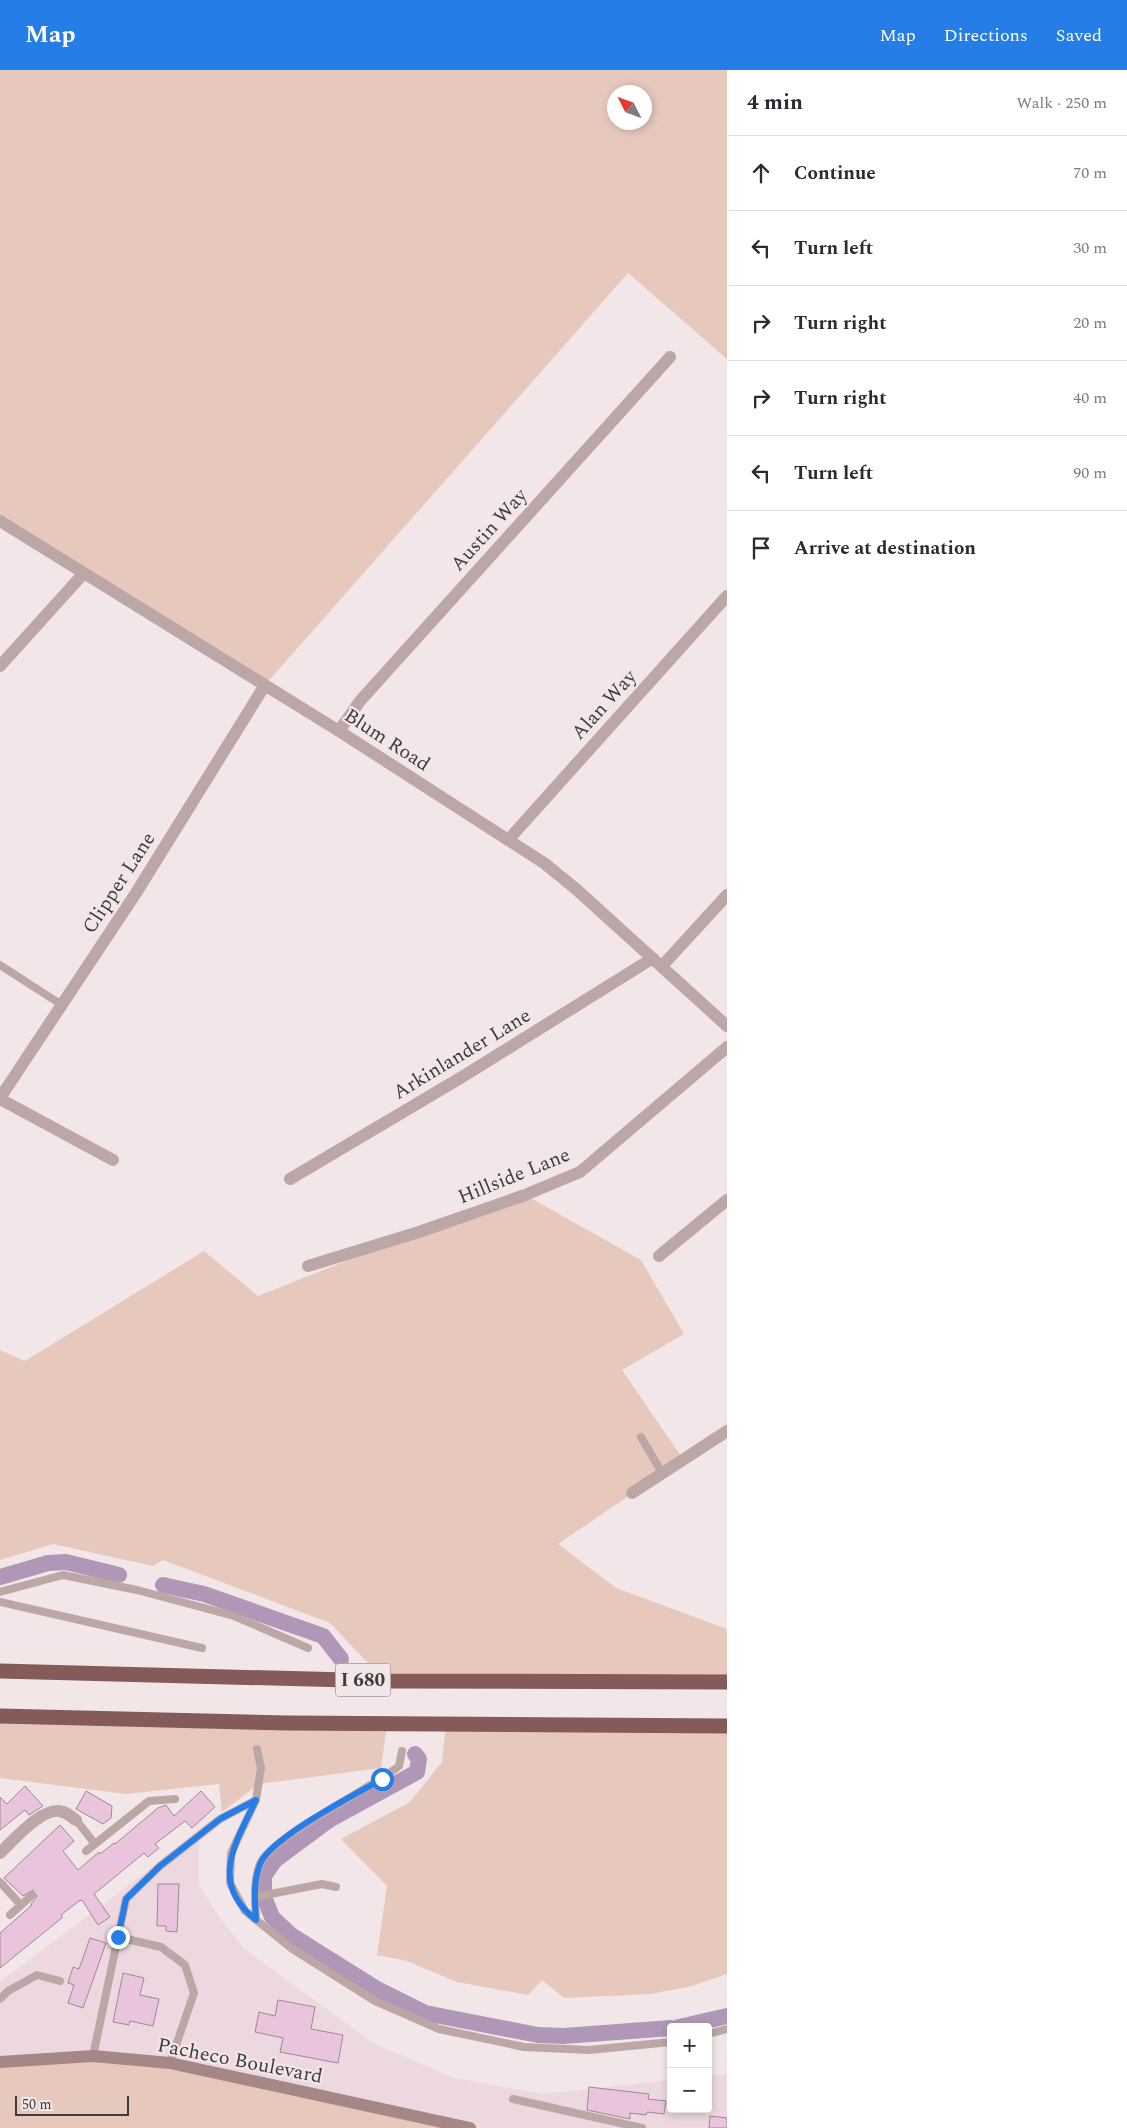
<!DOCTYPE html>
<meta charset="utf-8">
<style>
:root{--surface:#fff;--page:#f7f7f7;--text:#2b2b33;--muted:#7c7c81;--line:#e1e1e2;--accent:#257ee8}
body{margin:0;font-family:Spectral,serif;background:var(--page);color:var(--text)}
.controls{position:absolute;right:15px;bottom:15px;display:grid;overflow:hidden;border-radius:5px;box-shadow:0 2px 8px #0003}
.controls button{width:45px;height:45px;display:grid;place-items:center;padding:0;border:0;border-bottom:1px solid var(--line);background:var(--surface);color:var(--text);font:25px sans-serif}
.compass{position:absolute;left:607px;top:15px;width:45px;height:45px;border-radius:50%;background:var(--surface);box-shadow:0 2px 8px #0003;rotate:312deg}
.scale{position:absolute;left:15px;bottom:12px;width:114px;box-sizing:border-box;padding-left:5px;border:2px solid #403b3d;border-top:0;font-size:14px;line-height:18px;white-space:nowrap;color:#403b3d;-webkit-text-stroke:4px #f2e6e9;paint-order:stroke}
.stop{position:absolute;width:15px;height:15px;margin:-11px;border:4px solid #257ee8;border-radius:50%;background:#fff}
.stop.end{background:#257ee8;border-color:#fff;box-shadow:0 1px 5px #0008}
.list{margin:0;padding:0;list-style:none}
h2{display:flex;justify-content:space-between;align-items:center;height:65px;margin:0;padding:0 20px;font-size:21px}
h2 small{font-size:16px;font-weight:400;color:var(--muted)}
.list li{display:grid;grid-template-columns:32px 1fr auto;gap:15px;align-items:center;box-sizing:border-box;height:75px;padding:0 20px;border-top:1px solid var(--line)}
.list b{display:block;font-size:19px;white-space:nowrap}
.list em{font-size:16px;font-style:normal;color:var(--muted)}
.icon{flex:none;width:28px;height:28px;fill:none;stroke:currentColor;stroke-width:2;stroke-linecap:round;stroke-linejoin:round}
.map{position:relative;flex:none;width:727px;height:2058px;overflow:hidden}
header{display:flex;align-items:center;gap:30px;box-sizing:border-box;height:70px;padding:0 25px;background:var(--accent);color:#fff}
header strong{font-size:24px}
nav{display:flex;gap:28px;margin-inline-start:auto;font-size:18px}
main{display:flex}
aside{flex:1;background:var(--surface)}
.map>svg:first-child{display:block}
.built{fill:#ecd8de}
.green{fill:#e6c8bd;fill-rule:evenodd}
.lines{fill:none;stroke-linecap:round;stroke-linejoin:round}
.canal{stroke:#b097b8;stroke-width:16}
.building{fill:#eac3dc;stroke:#968d93}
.lane{stroke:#bca7a6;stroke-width:8}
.street{stroke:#bca7a6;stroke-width:12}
.secondary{stroke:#a58786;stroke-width:12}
.highway{stroke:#855b5a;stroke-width:15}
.route{stroke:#257ee8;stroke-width:6}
.labels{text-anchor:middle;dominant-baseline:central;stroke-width:4.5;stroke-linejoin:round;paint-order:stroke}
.shield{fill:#f2e6e9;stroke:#756e71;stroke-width:1}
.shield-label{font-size:19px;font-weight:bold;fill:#403b3d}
.street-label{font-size:20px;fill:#403b3d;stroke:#f2e6e9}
</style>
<header>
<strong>Map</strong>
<nav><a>Map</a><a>Directions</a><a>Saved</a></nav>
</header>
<main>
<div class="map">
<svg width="727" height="2058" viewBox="0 0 727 2058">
<rect width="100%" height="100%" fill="#f2e6e9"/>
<path class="built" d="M 199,1762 L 199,1815 L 212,1837 L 244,1879 L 373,1973 L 454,2008 L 543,2024 L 671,2010 L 671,2039 L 708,2039 L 708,2006 L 727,2004 L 727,2058 L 470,2058 L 0,1992 L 0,1912 Z"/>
<path class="green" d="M 0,0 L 727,0 L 727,289 L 628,203 L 265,615 L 0,451 ZM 614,22 L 644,22 L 644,52 L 614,52 Z
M 525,1125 L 641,1190 L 684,1264 L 622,1300 L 683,1389 L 558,1474 L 616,1518 L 727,1559 L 727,1612 L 385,1611 L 330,1553 L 163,1490 L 153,1496 L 53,1474 L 0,1490 L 0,1280 L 25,1291 L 204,1181 L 258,1226 L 419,1162 Z
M 0,1646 L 387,1654 L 381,1698 L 259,1714 L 222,1742 L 219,1714 L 126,1724 L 0,1708 Z
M 446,1654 L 727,1656 L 727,1904 L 692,1916 L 651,1924 L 564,1928 L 542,1910 L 528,1925 L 457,1912 L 407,1891 L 377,1885 L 387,1816 L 341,1769 L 410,1732 L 442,1692 Z
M 93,1986 L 170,1993 L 470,2058 L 0,2058 L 0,1992 Z"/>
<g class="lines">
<path class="canal" d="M 0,1507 L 48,1493 L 66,1492 L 119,1505
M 163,1515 L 204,1524 L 323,1566 L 341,1589
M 415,1684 L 419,1689 L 417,1702 L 329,1750 L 275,1790 L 264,1806 L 264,1827 L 272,1847 L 291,1865 L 377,1919 L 425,1943 L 538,1965 L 564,1966 L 671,1958
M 679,1957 L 727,1946"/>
</g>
<path class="building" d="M 25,1716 L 43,1736 L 29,1745 L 25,1740 L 0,1760 L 0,1727 L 7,1734 Z
M 86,1721 L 112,1736 L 111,1748 L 103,1754 L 76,1739 Z
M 201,1721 L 215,1737 L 192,1758 L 185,1751 L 155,1774 L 159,1778 L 148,1787 L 144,1783 L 94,1824 L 110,1847 L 98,1855 L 82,1830 L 79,1831 L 61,1845 L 63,1847 L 0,1898 L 0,1863 L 32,1835 L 31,1834 L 37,1826 L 33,1820 L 23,1826 L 4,1808 L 60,1755 L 74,1771 L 63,1781 L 78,1800 L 99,1782 L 100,1784 L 114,1773 L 115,1774 L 158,1738 L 166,1735 L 174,1746 Z
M 158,1814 L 179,1814 L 177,1862 L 166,1861 L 166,1856 L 157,1856 Z
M 90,1868 L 106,1873 L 83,1938 L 68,1933 L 74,1915 L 68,1913 L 73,1897 L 79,1899 Z
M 123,1903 L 144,1908 L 140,1925 L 159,1929 L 153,1956 L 130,1951 L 129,1955 L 113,1952 Z
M 278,1930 L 315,1937 L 311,1959 L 343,1965 L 338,1993 L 280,1982 L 283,1968 L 255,1962 L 259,1942 L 275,1946 Z
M 589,2017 L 649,2024 L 648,2029 L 666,2031 L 664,2044 L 647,2042 L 646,2045 L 630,2043 L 630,2049 L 587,2040 Z
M 710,2046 L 727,2048 L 727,2058 L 709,2058 Z"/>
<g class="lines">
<path class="lane" d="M 0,895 L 62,935
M 641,1367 L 662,1403
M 0,1522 L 63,1505 L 137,1520 L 234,1546 L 308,1578
M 0,1532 L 202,1578
M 256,1730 L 261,1698 L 257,1679
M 76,1750 L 95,1774 L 149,1731 L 175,1729
M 86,1781 L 95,1774
M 0,1812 L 20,1834
M 255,1827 L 322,1814 L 336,1817
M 10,1845 L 32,1825
M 256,1850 C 255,1831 253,1812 260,1794 C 271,1767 371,1719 399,1696 L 402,1681
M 118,1867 L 126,1829 L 160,1796 L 220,1749 L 256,1730 L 231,1783 L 230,1813 L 245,1841 L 291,1878 L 375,1931 L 439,1959 L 524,1977 L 589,1980 L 671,1972
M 0,1929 L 8,1921 L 37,1905 L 60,1911
M 708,1964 L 727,1959
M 93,1986 L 118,1867 L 161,1877 L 185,1895 L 194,1923 L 170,1993
M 513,2029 L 642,2058"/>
<path class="street" d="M 0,451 L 339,661 L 544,793 L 576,819 L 727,956
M 0,596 L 84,503
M 339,661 L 360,631 L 670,287
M 509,769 L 727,526
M 662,896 L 727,825
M 0,1028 L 136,823 L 265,615
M 0,1029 L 113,1090
M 290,1109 L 462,1007 L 653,888
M 659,1186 L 727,1130
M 308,1196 L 419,1162 L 525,1125 L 580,1102 L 727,977
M 632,1423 L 727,1361
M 0,1783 C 13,1771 44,1734 63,1742 C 68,1743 72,1748 76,1750"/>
<path class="secondary" d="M 0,1992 L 93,1986 L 170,1993 L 470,2058"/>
<path class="highway" d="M 0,1601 L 385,1611 L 727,1612
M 0,1646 L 288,1653 L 727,1656"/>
</g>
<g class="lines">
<path class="route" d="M 118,1867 L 126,1829 L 160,1796 L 220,1749 L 256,1730 C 235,1774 209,1813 256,1850 C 255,1832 253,1812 260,1794 C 271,1767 355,1725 382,1709"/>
</g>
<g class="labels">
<rect class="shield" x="335.5" y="1593.5" width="55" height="33" rx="4"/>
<g class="shield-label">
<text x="363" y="1610">I 680</text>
</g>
<g class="street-label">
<text transform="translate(489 460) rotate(-48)">Austin Way</text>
<text transform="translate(604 635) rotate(-48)">Alan Way</text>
<text transform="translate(387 670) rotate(33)">Blum Road</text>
<text transform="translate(119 813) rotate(-57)">Clipper Lane</text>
<text transform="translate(462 984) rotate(-31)">Arkinlander Lane</text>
<text transform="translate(514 1106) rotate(-22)">Hillside Lane</text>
<text transform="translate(240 1991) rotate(11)">Pacheco Boulevard</text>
</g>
</g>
</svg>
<div class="controls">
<button>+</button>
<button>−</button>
</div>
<svg class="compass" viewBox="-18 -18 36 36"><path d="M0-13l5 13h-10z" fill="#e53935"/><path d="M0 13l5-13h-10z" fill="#7c7c81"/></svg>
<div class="scale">50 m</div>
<div class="stop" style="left:382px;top:1709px"></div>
<div class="stop end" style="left:118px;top:1867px"></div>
</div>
<aside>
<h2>4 min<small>Walk · 250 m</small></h2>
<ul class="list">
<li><svg class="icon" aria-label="ahead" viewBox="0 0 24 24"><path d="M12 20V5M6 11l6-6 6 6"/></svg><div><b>Continue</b></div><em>70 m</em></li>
<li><svg class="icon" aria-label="left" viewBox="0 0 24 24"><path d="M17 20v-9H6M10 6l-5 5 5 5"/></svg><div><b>Turn left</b></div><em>30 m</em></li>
<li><svg class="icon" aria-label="right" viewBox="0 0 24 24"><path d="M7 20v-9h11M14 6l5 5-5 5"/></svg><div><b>Turn right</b></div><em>20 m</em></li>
<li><svg class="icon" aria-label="right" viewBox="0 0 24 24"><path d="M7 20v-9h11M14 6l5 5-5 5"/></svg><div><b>Turn right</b></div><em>40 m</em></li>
<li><svg class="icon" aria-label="left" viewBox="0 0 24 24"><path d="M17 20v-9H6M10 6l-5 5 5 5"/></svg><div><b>Turn left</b></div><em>90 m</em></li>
<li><svg class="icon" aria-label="arrive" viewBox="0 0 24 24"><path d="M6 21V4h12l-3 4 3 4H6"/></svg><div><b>Arrive at destination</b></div></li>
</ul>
</aside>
</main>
